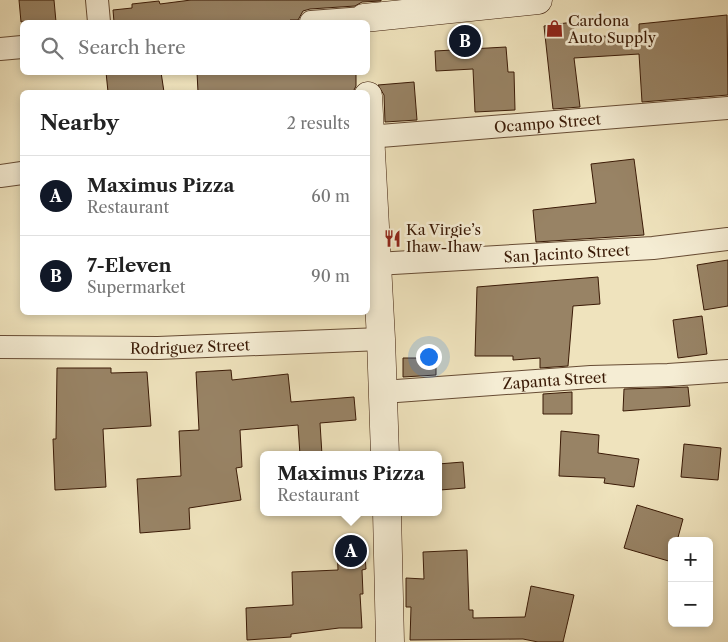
<!DOCTYPE html>
<meta charset="utf-8">
<style>
:root{--surface:#fff;--page:#f2f2f2;--text:#222;--muted:#767676;--line:#e0e0e0;--accent:#111827}
body{margin:0;font-family:"Libre Caslon Text",serif;background:var(--page);color:var(--text)}
.controls{position:absolute;right:15px;bottom:15px;display:grid;overflow:hidden;border-radius:8px;box-shadow:0 2px 8px #0003}
.controls button{width:45px;height:45px;display:grid;place-items:center;padding:0;border:0;border-bottom:1px solid var(--line);background:var(--surface);color:var(--text);font:25px sans-serif}
.you{position:absolute;left:428px;top:356px;width:18px;height:18px;margin:-12px;border:4px solid #fff;border-radius:50%;background:#1a73e8;box-shadow:0 0 0 8px #1a73e833}
.badge{display:grid;place-items:center;width:32px;height:32px;border-radius:50%;background:var(--accent);color:#fff;font-size:16px;font-weight:700}
.pin{position:absolute;translate:-50% -50%;border:2px solid #fff;box-shadow:0 1px 5px #0006}
.popup{position:absolute;left:260px;top:451px;width:182px;height:65px;box-sizing:border-box;display:grid;place-content:center;border-radius:8px;background:var(--surface);filter:drop-shadow(0 1px 4px #0005);font-size:16px;white-space:nowrap;color:var(--muted)}
.popup b{font-size:19px;color:var(--text)}
.popup::after{content:'';position:absolute;left:50%;top:100%;margin-left:-10px;border:10px solid transparent;border-top-color:var(--surface)}
.list{margin:0;padding:0;list-style:none}
h2{display:flex;justify-content:space-between;align-items:center;height:65px;margin:0;padding:0 20px;font-size:21px}
h2 small{font-size:16px;font-weight:400;color:var(--muted)}
.list li{display:grid;grid-template-columns:32px 1fr auto;gap:15px;align-items:center;box-sizing:border-box;height:80px;padding:0 20px;border-top:1px solid var(--line)}
.list b{display:block;font-size:19px;white-space:nowrap}
.list p{margin:0;font-size:16px;white-space:nowrap;color:var(--muted)}
.list em{font-size:16px;font-style:normal;color:var(--muted)}
.icon{flex:none;width:28px;height:28px;fill:none;stroke:currentColor;stroke-width:2;stroke-linecap:round;stroke-linejoin:round}
.map{position:relative;flex:none;width:728px;height:642px;overflow:hidden}
.search{position:absolute;background:var(--surface);box-shadow:0 2px 8px #0003;left:20px;top:20px;width:350px;height:55px;display:flex;align-items:center;gap:12px;box-sizing:border-box;padding:0 18px;border-radius:8px;color:var(--muted);font-size:19px}
.panel{position:absolute;background:var(--surface);box-shadow:0 2px 8px #0003;left:20px;top:90px;width:350px;height:225px;border-radius:8px}
.map>svg:first-child{display:block}
.building{fill:#988365;stroke:#3a1a06}
.lines{fill:none;stroke-linecap:round;stroke-linejoin:round}
.minor-casing{stroke:#674c34;stroke-width:24}
.secondary-casing{stroke:#3a1a06;stroke-width:29}
.minor{stroke:#f5edd4;stroke-width:22}
.secondary{stroke:#f5edd4;stroke-width:28}
.labels{text-anchor:middle;dominant-baseline:central;stroke-width:5;stroke-linejoin:round;paint-order:stroke}
.poi-label{font-size:15px;fill:#3a1a06;stroke:#f5edd4;text-anchor:start}
.street-label{font-size:15px;fill:#3a1a06;stroke:#f5edd4}
</style>
<div class="map">
<svg width="728" height="642" viewBox="0 0 728 642">
<rect width="100%" height="100%" fill="#efe3bd"/>
<filter id="stains"><feTurbulence type="fractalNoise" baseFrequency=".004" numOctaves="4"/><feColorMatrix values="0 0 0 0 .2 0 0 0 0 .09 0 0 0 0 .02 0 0 0 .5 -.17"/></filter>
<radialGradient id="worn" r=".72"><stop offset=".6" stop-color="#630" stop-opacity="0"/><stop offset="1" stop-color="#630" stop-opacity=".3"/></radialGradient>
<path class="building" d="M 19,0 L 54,0 L 56,22 L 21,22 Z
M 191,0 L 381,0 L 381,1 L 362,2 L 355,6 L 310,9 L 303,11 L 298,20 L 290,20 L 291,22 L 114,22 L 113,10 L 132,8 L 132,4 L 159,1 L 160,4 Z
M 727,15 L 728,95 L 642,102 L 639,54 L 574,58 L 580,107 L 553,109 L 544,26 L 573,22 L 575,38 L 639,34 L 639,24 Z
M 506,47 L 508,72 L 514,72 L 515,110 L 475,112 L 473,69 L 436,71 L 435,51 Z
M 106,72 L 161,72 L 164,92 L 108,92 Z
M 197,72 L 356,72 L 356,86 L 353,92 L 198,92 Z
M 414,82 L 417,120 L 385,122 L 384,95 L 378,85 Z
M 634,159 L 644,235 L 536,242 L 533,210 L 596,203 L 591,164 Z
M 728,260 L 728,306 L 704,310 L 697,265 Z
M 598,277 L 600,304 L 573,306 L 568,366 L 540,368 L 540,358 L 513,360 L 513,356 L 475,356 L 477,287 Z
M 702,316 L 707,354 L 678,358 L 673,320 Z
M 403,358 L 436,358 L 436,375 L 403,377 Z
M 57,368 L 111,368 L 111,373 L 147,372 L 151,426 L 103,429 L 106,487 L 55,490 L 53,439 L 56,439 Z
M 231,370 L 232,380 L 288,374 L 291,402 L 354,397 L 356,420 L 320,423 L 322,455 L 300,455 L 298,425 L 240,430 L 242,467 L 236,468 L 241,500 L 189,508 L 190,529 L 140,533 L 137,479 L 181,476 L 179,431 L 199,430 L 196,372 Z
M 688,387 L 690,406 L 623,411 L 624,389 Z
M 572,392 L 572,414 L 543,414 L 543,394 Z
M 561,431 L 599,435 L 598,453 L 639,459 L 634,487 L 604,483 L 605,478 L 559,476 Z
M 684,444 L 721,448 L 718,480 L 681,477 Z
M 463,462 L 465,488 L 440,490 L 438,464 Z
M 637,505 L 683,519 L 677,541 L 672,541 L 672,562 L 624,548 Z
M 364,543 L 366,569 L 362,570 L 363,594 L 360,594 L 362,628 L 339,628 L 291,634 L 291,637 L 247,640 L 246,608 L 293,605 L 292,572 L 338,570 L 337,544 Z
M 467,550 L 469,610 L 473,610 L 473,618 L 525,617 L 531,586 L 574,595 L 563,642 L 538,642 L 523,639 L 410,640 L 411,607 L 406,607 L 406,578 L 424,579 L 423,552 Z"/>
<g class="lines">
<defs>
<g id="minor">
<path d="M 97,0 L 99,22"/>
<path d="M 311,22 L 364,18"/>
<path d="M 0,49 L 22,47"/>
<path id="s1" d="M 368,137 L 728,108"/>
<path d="M 0,176 L 22,173"/>
<path id="s2" d="M 376,264 L 653,248 L 728,239"/>
<path id="s3" d="M 0,347 L 158,348 L 381,339"/>
<path id="s4" d="M 383,392 L 591,377 L 668,375 L 728,371"/>
</g>
<path id="secondary" d="M 364,18 L 538,0
M 368,96 L 381,339 L 385,455
M 387,512 L 390,642"/>
</defs>
<use href="#minor" class="minor-casing"/>
<use href="#secondary" class="secondary-casing"/>
<use href="#minor" class="minor"/>
<use href="#secondary" class="secondary"/>
</g>
<defs>
<symbol id="shop-bare" viewBox="-9 -9 18 18"><path d="M-5-2.5h2.3a2.7 3.5 0 0 1 5.4 0H5L5.5 6h-11ZM-1.5-2.5h3a1.5 2.3 0 0 0-3 0Z" fill="#8f2418" stroke="#f5edd4" stroke-width="2.5" paint-order="stroke"/></symbol>
<symbol id="restaurant-bare" viewBox="-9 -9 18 18"><path d="M-5-6h1v4h1v-4h1v4h1v-4h1v5L-1.5 .5V6h-2V.5L-5-1ZM5-6V6H3V1.5H1.5Q1.5-4 5-6Z" fill="#8f2418" stroke="#f5edd4" stroke-width="2.5" paint-order="stroke"/></symbol>
</defs>
<g fill-rule="evenodd">
<use href="#shop-bare" x="542" y="16" width="25" height="25"/>
<use href="#restaurant-bare" x="380" y="226" width="25" height="25"/>
</g>
<g class="labels">
<g class="poi-label">
<text x="568" y="20">Cardona<tspan x="568" dy="17">Auto Supply</tspan></text>
<text x="406" y="229">Ka Virgie’s<tspan x="406" dy="17">Ihaw-Ihaw</tspan></text>
</g>
<g class="street-label">
<text stroke="none"><textPath href="#s1" startOffset="180">Ocampo Street</textPath></text>
<text stroke="none"><textPath href="#s2" startOffset="191">San Jacinto Street</textPath></text>
<text stroke="none"><textPath href="#s3" startOffset="190">Rodriguez Street</textPath></text>
<text stroke="none"><textPath href="#s4" startOffset="172">Zapanta Street</textPath></text>
</g>
</g>
<rect width="100%" height="100%" filter="url(#stains)"/>
<rect width="100%" height="100%" fill="url(#worn)"/>
</svg>
<div class="controls">
<button>+</button>
<button>−</button>
</div>
<div class="you"></div>
<div class="pin badge" style="left:351px;top:551px">A</div>
<div class="popup"><b>Maximus Pizza</b>Restaurant</div>
<div class="pin badge" style="left:465px;top:41px">B</div>
<div class="search"><svg class="icon" aria-label="search" viewBox="0 0 24 24"><circle cx="10" cy="10" r="6"/><path d="M15 15l6 6"/></svg>Search here</div>
<section class="panel">
<h2>Nearby<small>2 results</small></h2>
<ul class="list">
<li><span class="badge">A</span><div><b>Maximus Pizza</b><p>Restaurant</p></div><em>60 m</em></li>
<li><span class="badge">B</span><div><b>7-Eleven</b><p>Supermarket</p></div><em>90 m</em></li>
</ul>
</section>
</div>
